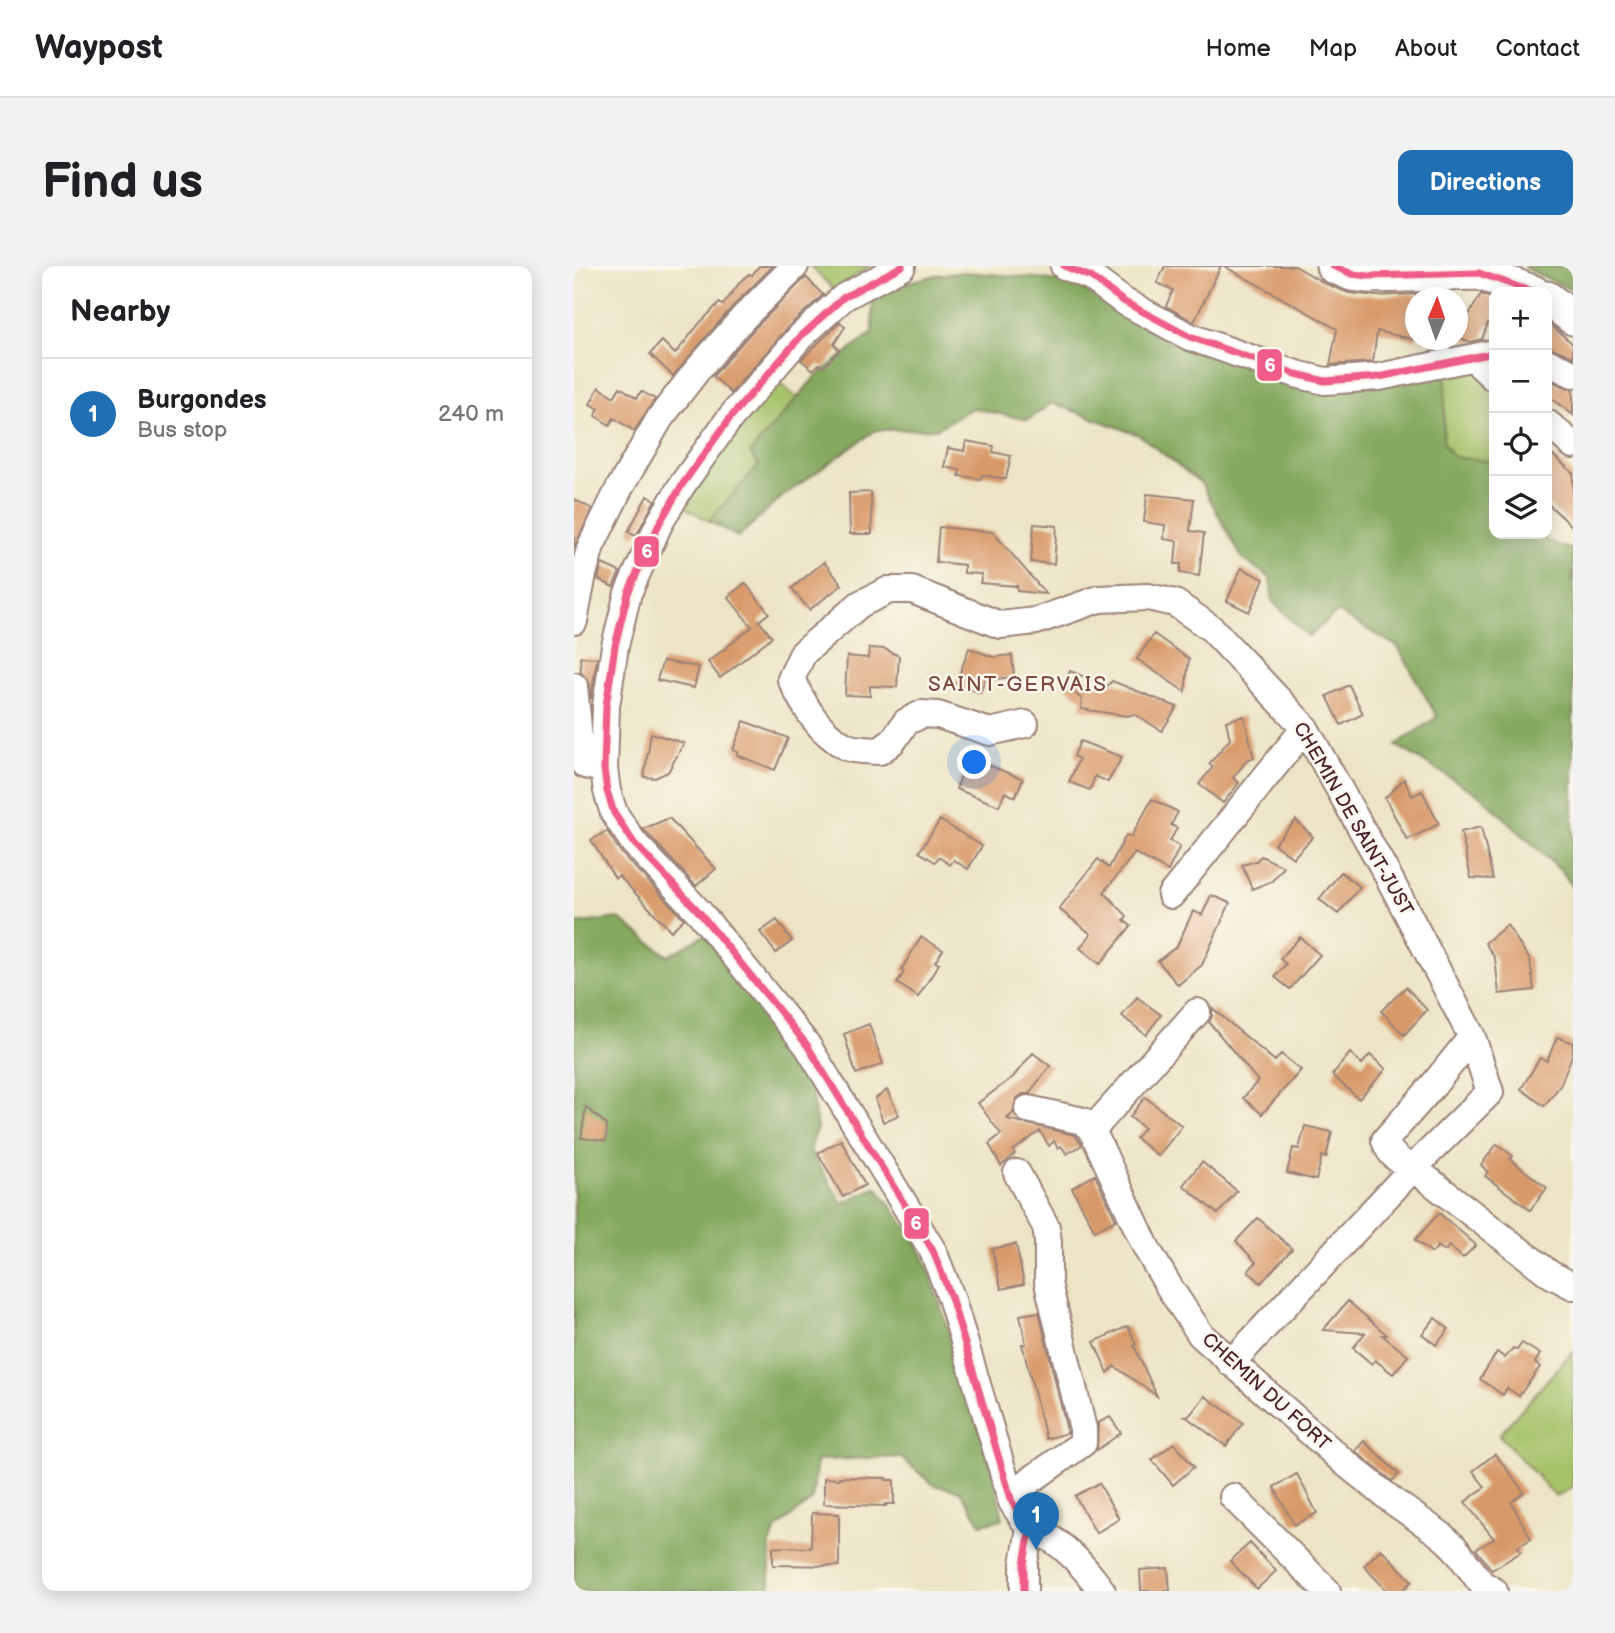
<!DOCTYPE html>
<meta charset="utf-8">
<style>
:root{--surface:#fff;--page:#f2f2f2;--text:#202124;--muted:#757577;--line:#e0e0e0;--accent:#1f6fb2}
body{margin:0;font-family:"Balsamiq Sans",sans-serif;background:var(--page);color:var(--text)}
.controls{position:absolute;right:21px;top:21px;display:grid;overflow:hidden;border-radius:14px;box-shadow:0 4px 18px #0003}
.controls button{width:63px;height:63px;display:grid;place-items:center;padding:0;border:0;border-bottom:2px solid var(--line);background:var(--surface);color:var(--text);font:35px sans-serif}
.compass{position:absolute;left:831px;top:21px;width:63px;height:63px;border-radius:50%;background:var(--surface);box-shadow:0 4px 18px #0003;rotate:2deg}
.you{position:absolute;left:401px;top:497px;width:24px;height:24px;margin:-18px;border:5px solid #fff;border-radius:50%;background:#1a73e8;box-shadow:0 0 0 10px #1a73e833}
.badge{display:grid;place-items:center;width:46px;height:46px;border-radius:50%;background:var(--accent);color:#fff;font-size:23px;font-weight:700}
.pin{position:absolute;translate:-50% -58px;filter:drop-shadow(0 2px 4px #0008)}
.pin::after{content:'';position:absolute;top:37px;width:24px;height:21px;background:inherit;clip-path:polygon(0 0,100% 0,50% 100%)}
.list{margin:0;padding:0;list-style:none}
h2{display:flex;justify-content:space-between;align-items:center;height:91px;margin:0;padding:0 28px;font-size:30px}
h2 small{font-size:23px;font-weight:400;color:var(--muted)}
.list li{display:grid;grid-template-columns:46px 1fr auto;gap:21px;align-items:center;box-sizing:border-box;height:112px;padding:0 28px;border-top:2px solid var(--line)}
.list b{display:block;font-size:26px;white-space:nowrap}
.list p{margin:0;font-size:23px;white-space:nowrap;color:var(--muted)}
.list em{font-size:23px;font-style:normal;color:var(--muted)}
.icon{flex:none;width:38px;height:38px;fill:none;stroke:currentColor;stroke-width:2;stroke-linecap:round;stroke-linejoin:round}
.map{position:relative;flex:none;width:999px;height:1325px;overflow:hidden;border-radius:14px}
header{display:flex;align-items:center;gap:42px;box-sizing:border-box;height:98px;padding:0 35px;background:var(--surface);border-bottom:2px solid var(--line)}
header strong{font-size:33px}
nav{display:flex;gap:38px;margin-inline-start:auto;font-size:24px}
.intro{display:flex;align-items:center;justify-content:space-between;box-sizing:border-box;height:168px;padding:0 42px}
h1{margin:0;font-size:49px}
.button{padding:18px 32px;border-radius:14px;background:var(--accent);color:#fff;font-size:24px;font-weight:700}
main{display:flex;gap:42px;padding:0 42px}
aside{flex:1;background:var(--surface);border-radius:14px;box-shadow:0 4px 18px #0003}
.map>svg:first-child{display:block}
.green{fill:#a6c36a;stroke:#78714a;stroke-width:2}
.forest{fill:#84a95e;stroke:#676444;stroke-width:2}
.building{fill:#d89967}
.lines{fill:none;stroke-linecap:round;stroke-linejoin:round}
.minor-casing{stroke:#9b8278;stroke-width:30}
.major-casing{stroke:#9b8278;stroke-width:37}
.minor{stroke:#fff;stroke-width:26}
.major{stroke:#fff;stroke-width:33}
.bus-1-casing{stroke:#fbf7ec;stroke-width:12}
.bus-1{stroke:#ef5d88;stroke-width:7}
.labels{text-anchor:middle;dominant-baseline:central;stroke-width:5;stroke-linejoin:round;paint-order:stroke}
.street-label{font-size:19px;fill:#4a1f2b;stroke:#fbf7ec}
.neighbourhood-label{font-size:21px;letter-spacing:2px;fill:#7c4a40;stroke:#fbf7ec}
.line-badge{stroke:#fbf7ec;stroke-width:2.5}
.badge-label{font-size:19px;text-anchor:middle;font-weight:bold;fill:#fff}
</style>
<header>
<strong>Waypost</strong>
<nav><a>Home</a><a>Map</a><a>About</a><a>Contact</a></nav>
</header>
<div class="intro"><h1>Find us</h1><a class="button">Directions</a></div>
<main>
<aside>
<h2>Nearby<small></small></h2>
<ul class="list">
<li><span class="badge">1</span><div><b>Burgondes</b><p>Bus stop</p></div><em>240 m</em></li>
</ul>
</aside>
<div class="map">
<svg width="999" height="1325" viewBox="0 0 999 1325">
<rect width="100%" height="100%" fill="#fbf7ec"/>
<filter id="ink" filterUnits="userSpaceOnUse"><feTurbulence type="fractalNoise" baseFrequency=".0143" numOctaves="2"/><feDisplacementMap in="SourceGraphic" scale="14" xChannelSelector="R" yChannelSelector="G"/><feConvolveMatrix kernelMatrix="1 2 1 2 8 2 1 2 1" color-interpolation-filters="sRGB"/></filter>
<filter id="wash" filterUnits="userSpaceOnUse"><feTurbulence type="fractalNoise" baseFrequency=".00686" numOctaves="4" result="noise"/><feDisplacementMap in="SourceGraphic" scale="28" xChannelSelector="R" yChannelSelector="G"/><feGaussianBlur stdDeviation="1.57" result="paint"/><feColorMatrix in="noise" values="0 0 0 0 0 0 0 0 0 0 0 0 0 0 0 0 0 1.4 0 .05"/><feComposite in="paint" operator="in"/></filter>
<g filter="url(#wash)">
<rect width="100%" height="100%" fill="#ece4c5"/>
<path class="green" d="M 236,0 L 296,0 L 261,24 Z
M 903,100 L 920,115 L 920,200 L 914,195 L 879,191 L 869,176 L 872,109 Z
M 205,116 L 223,132 L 176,187 L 185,199 L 135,255 L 109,240 L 172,151 Z
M 999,1085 L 999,1220 L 982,1231 L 925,1169 Z"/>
<path class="forest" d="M 951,0 L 999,0 L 999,25 L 951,2 Z
M 390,6 L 464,12 L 498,18 L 517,27 L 592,74 L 688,106 L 717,123 L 752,124 L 872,109 L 869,176 L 879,191 L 914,195 L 920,200 L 920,268 L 963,268 L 981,278 L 999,284 L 999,623 L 990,608 L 908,531 L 822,479 L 863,451 L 824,381 L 763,346 L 735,371 L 699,336 L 696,312 L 668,292 L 627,217 L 565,169 L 478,137 L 454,154 L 399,142 L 362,163 L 302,164 L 209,230 L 164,271 L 135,255 L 185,199 L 176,187 L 241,111 L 298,67 L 299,25 L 362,9 Z
M 44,652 L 94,690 L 131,669 L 175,722 L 245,816 L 237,821 L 243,862 L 236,885 L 268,937 L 303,921 L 340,972 L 355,1003 L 420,1209 L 429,1253 L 407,1258 L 386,1225 L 360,1219 L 326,1191 L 243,1194 L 238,1234 L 202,1263 L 196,1279 L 196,1325 L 0,1325 L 0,658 Z"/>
<g id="blocks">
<path class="building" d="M 185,0 L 199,0 L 157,42 L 99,110 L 76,88 L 88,75 L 101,88 L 125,58 L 145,37 L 149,39 L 167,15 L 175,8 L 178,9 Z
M 591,0 L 647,0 L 620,56 L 592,40 L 599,24 L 583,17 Z
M 650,0 L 721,0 L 752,18 L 775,27 L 802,30 L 842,28 L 842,74 L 803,65 L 799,96 L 756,99 L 763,63 Z
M 232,11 L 249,29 L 215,60 L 157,127 L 139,110 L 180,63 Z
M 907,28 L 920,33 L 920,60 L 914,57 L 908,73 L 896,76 L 884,71 L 884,62 L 893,52 Z
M 266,56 L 271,61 L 260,78 L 265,84 L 250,101 L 245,98 L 239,104 L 227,94 Z
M 973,56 L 999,78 L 999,91 L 973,80 Z
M 973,113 L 999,124 L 999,149 L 973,129 Z
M 25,121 L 40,131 L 46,121 L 63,132 L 67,125 L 81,133 L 60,165 L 40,152 L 36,159 L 21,150 L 25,143 L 16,138 Z
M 392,175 L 420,180 L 419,186 L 437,190 L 432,213 L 408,209 L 407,213 L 385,210 L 386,204 L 370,201 L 374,182 L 390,185 Z
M 973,184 L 999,207 L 999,261 L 973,237 Z
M 297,226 L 298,268 L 276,268 L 275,227 Z
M 573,228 L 620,233 L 616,265 L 630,267 L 625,310 L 606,307 L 607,298 L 601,298 L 603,275 L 590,273 L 591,259 L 570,256 Z
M 73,230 L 81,234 L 62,270 L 54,266 Z
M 0,233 L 18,243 L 0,282 Z
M 460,258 L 483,260 L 480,298 L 457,296 Z
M 365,261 L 419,266 L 472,328 L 443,325 L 443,320 L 406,317 L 408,308 L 390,307 L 390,299 L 362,296 Z
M 250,296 L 268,319 L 235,344 L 218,322 Z
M 28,298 L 46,306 L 39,321 L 24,313 Z
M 667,302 L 690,313 L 675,346 L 653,335 Z
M 171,317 L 195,347 L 185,355 L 198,371 L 146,412 L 134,396 L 178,361 L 154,331 Z
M 580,368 L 615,393 L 611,426 L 563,393 Z
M 295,382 L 311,383 L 325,390 L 323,421 L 296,420 L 296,430 L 271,429 L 273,390 L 294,392 Z
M 395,382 L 419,391 L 438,389 L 440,411 L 411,414 L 406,427 L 382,418 Z
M 6,391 L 23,392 L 17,433 L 16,418 L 7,406 Z
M 89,395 L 125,401 L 120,422 L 83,414 Z
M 496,405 L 533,420 L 538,415 L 603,441 L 588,465 L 560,448 L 553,450 L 507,443 L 508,433 L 490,419 Z
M 775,419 L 789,448 L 767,459 L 753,430 Z
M 670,450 L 680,492 L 674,493 L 659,512 L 665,517 L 649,537 L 625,518 L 639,501 L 635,498 L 656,473 L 652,455 Z
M 170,455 L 214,472 L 201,504 L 163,489 L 164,486 L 159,484 Z
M 77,467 L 110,477 L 94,506 L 81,512 L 70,511 Z
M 506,475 L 548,491 L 534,516 L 521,510 L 516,524 L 495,516 L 505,493 L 500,490 Z
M 395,491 L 449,513 L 441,531 L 431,526 L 425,540 L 382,523 Z
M 830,513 L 838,530 L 848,525 L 865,558 L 833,574 L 811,532 Z
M 578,533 L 604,546 L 597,559 L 603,562 L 596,575 L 606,580 L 594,605 L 561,587 L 530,626 L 553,650 L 550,654 L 557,660 L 526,698 L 506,682 L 517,668 L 485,643 L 524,593 L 535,602 L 552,569 L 557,571 Z
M 95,552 L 142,603 L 122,620 L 69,563 Z
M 366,554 L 408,580 L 394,603 L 380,594 L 376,599 L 365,591 L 361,596 L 345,586 Z
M 722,554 L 739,571 L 719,592 L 700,578 Z
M 907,561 L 919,613 L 897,612 L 887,566 Z
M 33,565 L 48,588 L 110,653 L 97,665 L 45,610 L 41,612 L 17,574 Z
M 687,590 L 710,601 L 698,615 L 678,623 L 668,599 L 682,595 Z
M 767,606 L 786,621 L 764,648 L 745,633 Z
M 637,629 L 656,637 L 628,699 L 604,719 L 584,695 L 603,680 L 619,645 L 628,649 Z
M 203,654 L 218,675 L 202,687 L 186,666 Z
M 933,659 L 956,694 L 960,724 L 925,728 L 921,692 L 911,677 Z
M 347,671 L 369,684 L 361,696 L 365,698 L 344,731 L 323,717 L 330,706 L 327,704 Z
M 726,671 L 746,689 L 716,723 L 701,711 L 712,698 L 706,693 Z
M 832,721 L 853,744 L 830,769 L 807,745 Z
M 563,731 L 587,749 L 572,769 L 548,750 Z
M 638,742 L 701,795 L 707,788 L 727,804 L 688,848 L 669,832 L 684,815 L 635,756 L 638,750 Z
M 295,758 L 309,798 L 282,808 L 270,768 Z
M 983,771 L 999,777 L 999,787 L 986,820 L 970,840 L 947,823 L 966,792 L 973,795 Z
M 459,787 L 476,800 L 456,826 L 457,828 L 449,828 L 442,833 L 439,847 L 433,853 L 501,869 L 508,879 L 493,888 L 487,880 L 484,882 L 480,875 L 475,880 L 466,865 L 439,885 L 441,888 L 427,900 L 415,878 L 427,868 L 404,837 L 439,811 Z
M 776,787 L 788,798 L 796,789 L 812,803 L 785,833 L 758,809 Z
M 313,824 L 325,849 L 309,856 L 301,833 Z
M 571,831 L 608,860 L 584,890 L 562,872 L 570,862 L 556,851 Z
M 12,841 L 33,859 L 32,875 L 7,872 Z
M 731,860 L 758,866 L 752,892 L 748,890 L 742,914 L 713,907 L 719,882 L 725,883 Z
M 267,874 L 291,919 L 269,931 L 244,887 Z
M 923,878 L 939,890 L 936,893 L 973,922 L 956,944 L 911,910 L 914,906 L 907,899 Z
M 628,896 L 663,925 L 644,948 L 609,919 Z
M 521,909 L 542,954 L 521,965 L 498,922 Z
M 865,947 L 902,979 L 889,992 L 875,980 L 871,985 L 864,980 L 858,987 L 841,974 Z
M 684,952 L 718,983 L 687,1017 L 674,1005 L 682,996 L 662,975 Z
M 442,978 L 450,1018 L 427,1023 L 418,983 Z
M 774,1035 L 813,1069 L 808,1069 L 834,1090 L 819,1108 L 801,1094 L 798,1098 L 779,1082 L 791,1067 L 749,1064 Z
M 465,1046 L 493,1165 L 493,1167 L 472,1173 L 448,1078 L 452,1078 L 446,1049 Z
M 861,1052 L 875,1063 L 862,1079 L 848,1068 Z
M 554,1060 L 562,1079 L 560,1080 L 583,1130 L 540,1100 L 534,1107 L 520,1076 Z
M 948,1077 L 966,1088 L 961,1097 L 966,1101 L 945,1130 L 933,1122 L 929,1129 L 906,1113 L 923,1086 L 931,1092 L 939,1082 L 943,1084 Z
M 631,1130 L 669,1157 L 652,1180 L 611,1150 L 615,1150 Z
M 536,1151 L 547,1167 L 523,1184 L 524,1157 Z
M 790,1175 L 825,1208 L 818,1215 L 781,1185 Z
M 600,1177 L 620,1201 L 599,1219 L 578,1194 Z
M 921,1188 L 950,1226 L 937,1236 L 957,1273 L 943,1281 L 947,1286 L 918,1304 L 902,1283 L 920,1273 L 891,1236 L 911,1221 L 899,1205 Z
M 723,1208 L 743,1247 L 720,1259 L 700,1221 Z
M 265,1211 L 312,1212 L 312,1214 L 320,1214 L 320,1238 L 311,1238 L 312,1240 L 250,1238 L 250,1212 L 265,1213 Z
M 525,1217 L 545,1253 L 522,1267 L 501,1230 Z
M 238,1247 L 265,1248 L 265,1300 L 199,1299 L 199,1281 L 237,1282 Z
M 676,1277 L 702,1305 L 683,1323 L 656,1295 Z
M 807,1283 L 838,1315 L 828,1325 L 813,1325 L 790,1300 Z
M 594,1302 L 596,1325 L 567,1325 L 566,1304 Z"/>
</g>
</g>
<g filter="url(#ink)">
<use href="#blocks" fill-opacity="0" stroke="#9b8278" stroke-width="2"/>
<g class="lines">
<defs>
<path id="minor" d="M 328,0 L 270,31 L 227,70 L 156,152 L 108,219 L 85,258 L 54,327 L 41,380 L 32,440 L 30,503 L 33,525 L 40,547 L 60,577 L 126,647 L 233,779 L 359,985 L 377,1031 L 438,1236 L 456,1263 L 450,1298 L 450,1325
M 490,0 L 517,11 L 549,35 L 616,71 L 722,108 L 751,115 L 805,111 L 920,87
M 903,92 L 907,100 L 920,112
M 973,96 L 999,108
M 973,157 L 999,179
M 0,355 L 9,308 L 17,280 L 45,223 L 86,152 L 124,103 L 169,52 L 221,0
M 0,420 L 7,494 L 11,499 L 30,503
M 451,458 L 416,466 L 364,449 L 348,448 L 332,456 L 319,475 L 306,485 C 296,484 282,485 273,481 C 244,466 231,441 217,413 L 229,387 L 286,338 L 315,324 L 338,324 L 426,359 L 462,355 L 525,333 L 574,331 L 601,337 L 638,363 L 731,462 L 814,610 L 898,771 L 916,826 L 839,902 L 657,1097
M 597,629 L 731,462
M 898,771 L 857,822 L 811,874 C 816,890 825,895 839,902 L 976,1008 L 999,1020
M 454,843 L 509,855 L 518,864 L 573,983 L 597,1024 L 627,1069 L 770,1196 L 820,1236 L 867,1269 L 881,1282 L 908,1318 L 920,1325
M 518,864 L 623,746
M 436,1229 L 509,1177 L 509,1163 L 474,1017 L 474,976 L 472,961 L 443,907
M 659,1231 L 753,1325
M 456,1263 C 487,1273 509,1299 528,1325"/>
<path id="major" d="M 759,0 L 778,8 L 795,10 L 905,7 L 959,26
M 973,32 L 999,52"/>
</defs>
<use href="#minor" class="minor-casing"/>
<use href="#major" class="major-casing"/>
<use href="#minor" class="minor"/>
<use href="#major" class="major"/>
<defs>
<path id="bus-1" d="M 328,0 L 270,31 L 227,70 L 156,152 L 108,219 L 85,258 L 54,327 L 41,380 L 32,440 L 30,503 L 33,525 L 40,547 L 60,577 L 126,647 L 233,779 L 359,985 L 377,1031 L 438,1236 L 456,1263 L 450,1298 L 450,1325
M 490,0 L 517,11 L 549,35 L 616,71 L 722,108 L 751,115 L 805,111 L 920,87
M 759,0 L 778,8 L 795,10 L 905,7 L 959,26"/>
</defs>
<use href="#bus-1" class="bus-1-casing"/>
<use href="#bus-1" class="bus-1"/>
</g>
</g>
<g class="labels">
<g class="street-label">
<text transform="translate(779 553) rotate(60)">CHEMIN DE SAINT-JUST</text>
<text transform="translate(692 1126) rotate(42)">CHEMIN DU FORT</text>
</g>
<g class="neighbourhood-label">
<text x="444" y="418">SAINT-GERVAIS</text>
</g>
</g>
<g class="line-badge">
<rect x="682" y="82" width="27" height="34" rx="7" fill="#ef5d88"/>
<rect x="59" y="269" width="27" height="33" rx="7" fill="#ef5d88"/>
<rect x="329" y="941" width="27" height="33" rx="7" fill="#ef5d88"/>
</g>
<g class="badge-label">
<text x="696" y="106">6</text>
<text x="73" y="292">6</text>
<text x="342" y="964">6</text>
</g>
</svg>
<div class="controls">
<button>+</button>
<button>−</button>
<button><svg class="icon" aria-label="locate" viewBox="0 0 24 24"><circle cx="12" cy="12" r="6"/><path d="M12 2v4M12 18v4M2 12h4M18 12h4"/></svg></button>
<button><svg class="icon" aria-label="layers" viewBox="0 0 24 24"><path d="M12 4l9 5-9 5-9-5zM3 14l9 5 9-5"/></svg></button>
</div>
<svg class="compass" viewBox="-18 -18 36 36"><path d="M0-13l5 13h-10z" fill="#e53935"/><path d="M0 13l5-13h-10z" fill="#757577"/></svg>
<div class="you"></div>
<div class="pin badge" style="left:462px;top:1284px">1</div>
</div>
</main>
